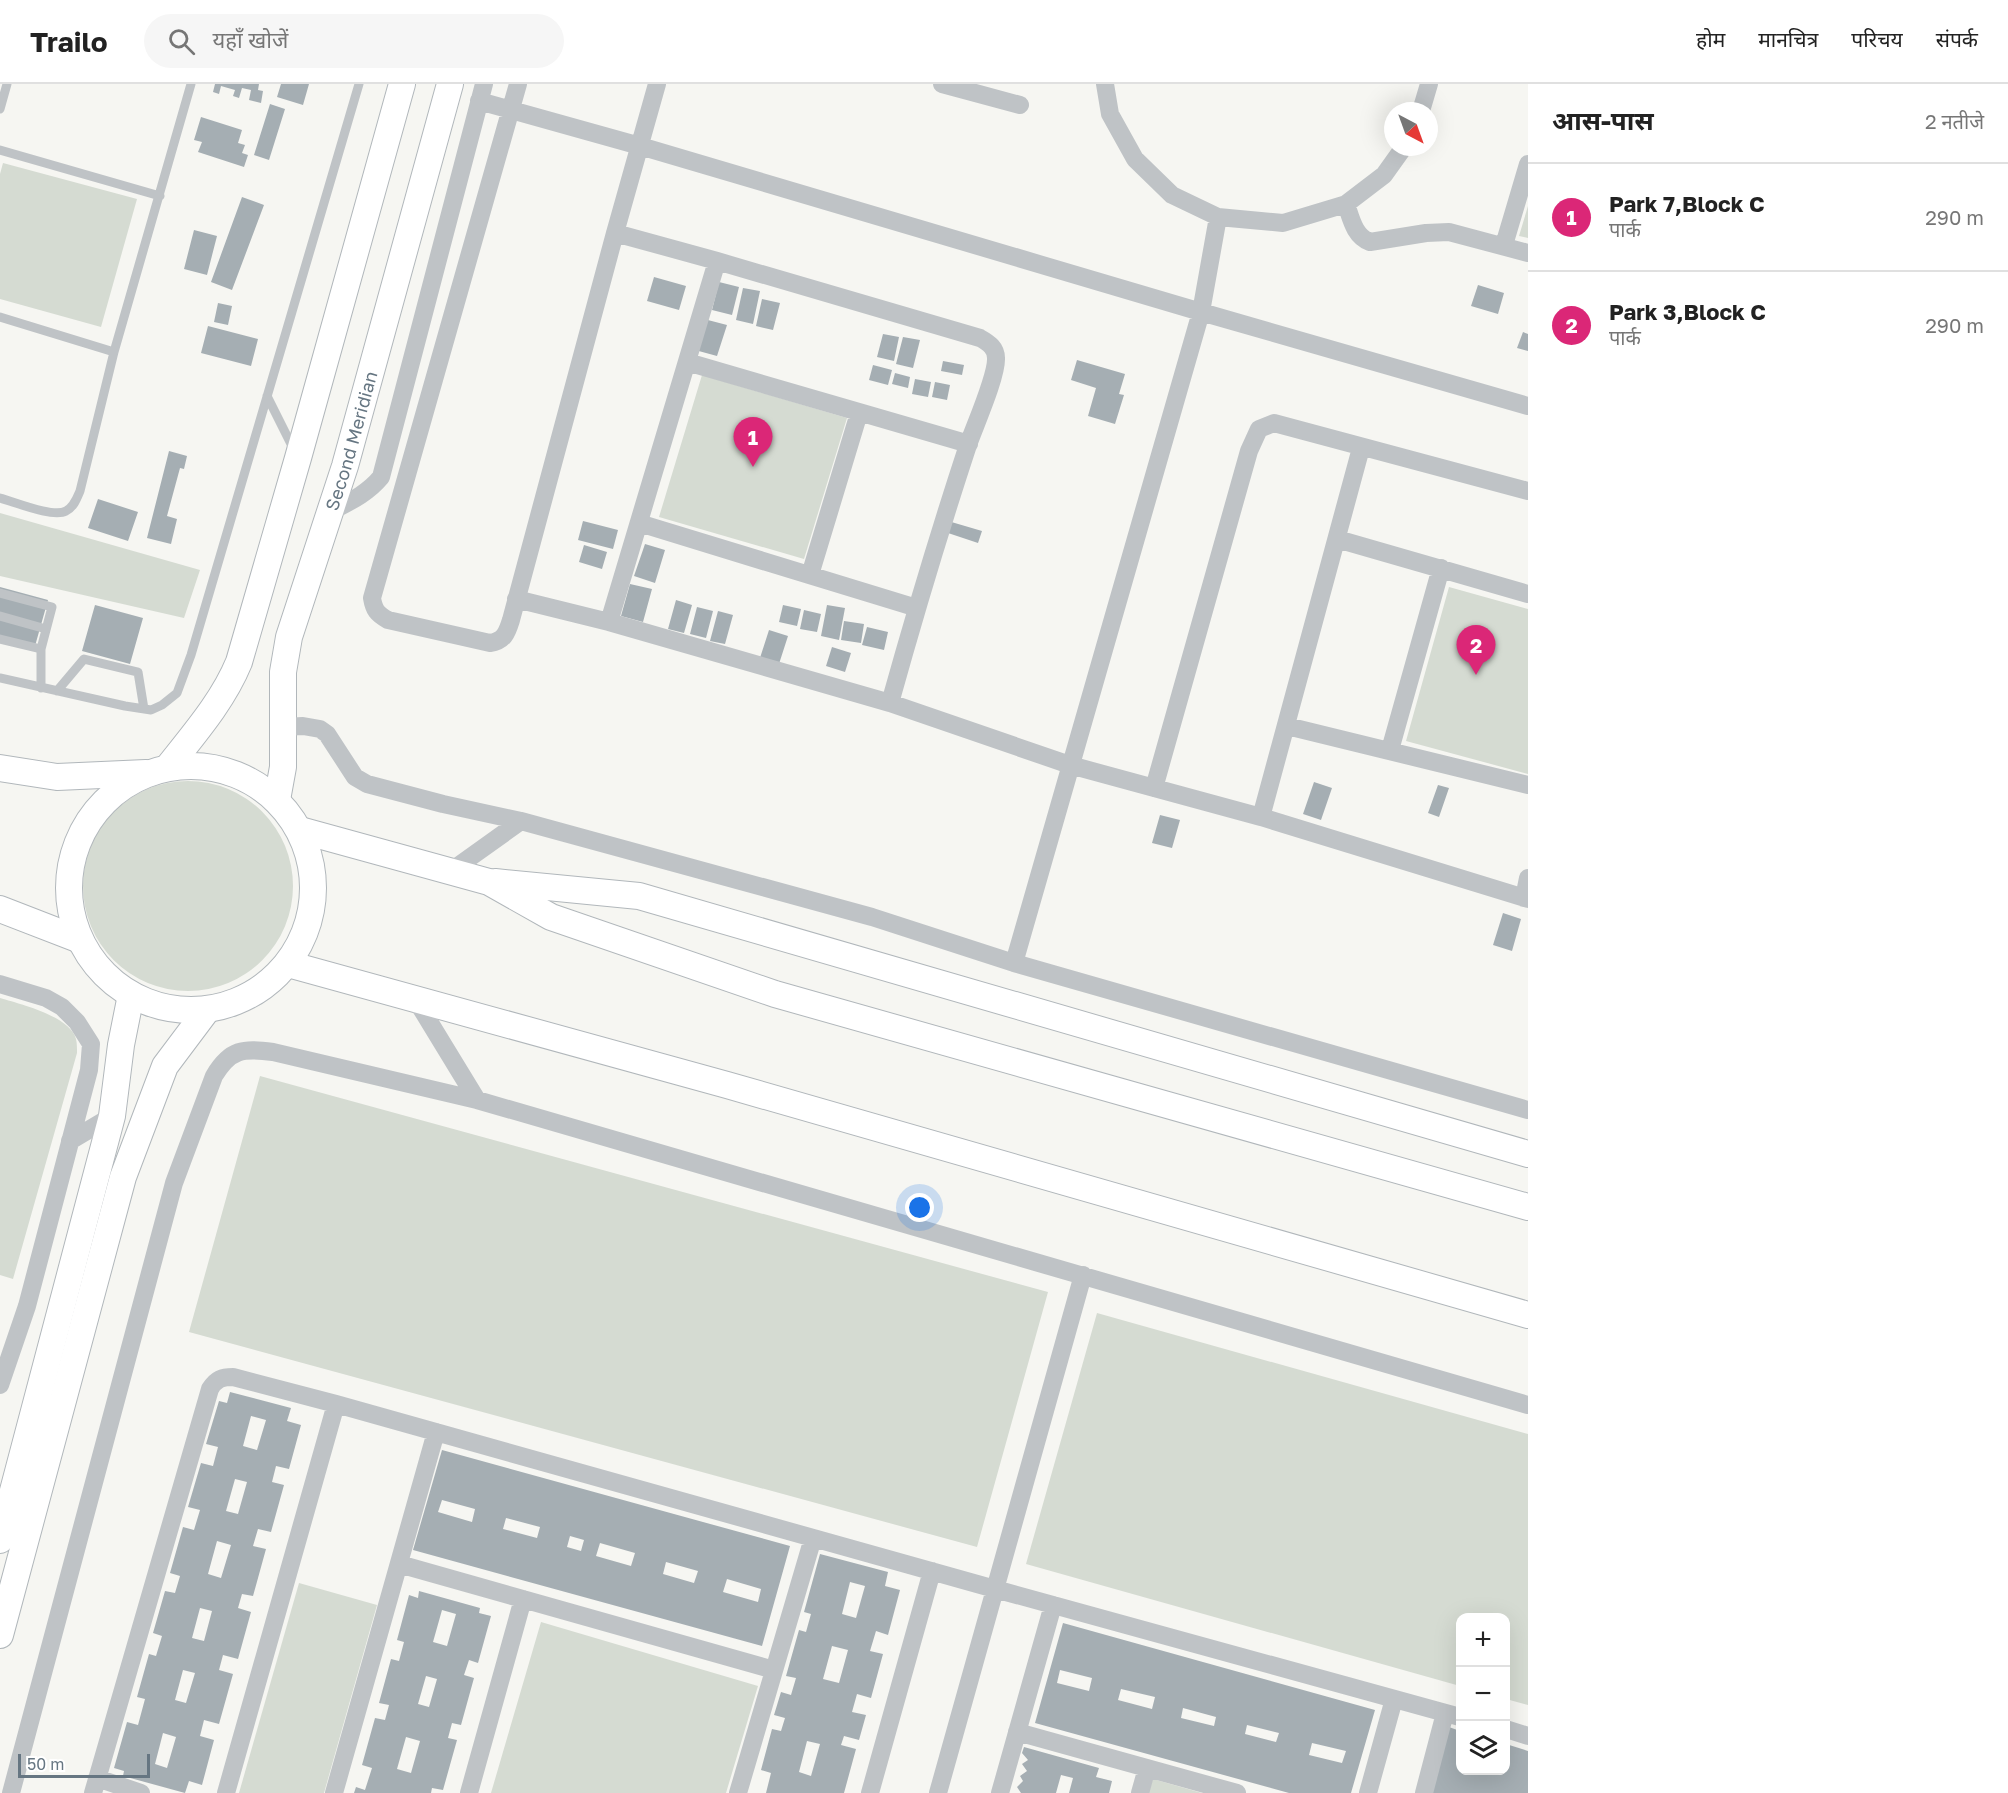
<!DOCTYPE html>
<html lang="hi">
<meta charset="utf-8">
<style>
:root{--surface:#fff;--page:#f6f6f6;--text:#222;--muted:#767676;--line:#e0e0e0;--accent:#db2777}
body{margin:0;font-family:"Golos Text","Noto Sans Devanagari",sans-serif;background:var(--page);color:var(--text)}
.controls{position:absolute;right:18px;bottom:18px;display:grid;overflow:hidden;border-radius:12px;box-shadow:0 6px 24px #0002}
.controls button{width:54px;height:54px;display:grid;place-items:center;padding:0;border:0;border-bottom:2px solid var(--line);background:var(--surface);color:var(--text);font:30px sans-serif}
.compass{position:absolute;left:1384px;top:18px;width:54px;height:54px;border-radius:50%;background:var(--surface);box-shadow:0 6px 24px #0002;rotate:139deg}
.scale{position:absolute;left:18px;bottom:15px;width:132px;box-sizing:border-box;padding-left:6px;border:3px solid #667682;border-top:0;font-size:16px;line-height:21px;white-space:nowrap;color:#667682;-webkit-text-stroke:4px #fff;paint-order:stroke}
.you{position:absolute;left:920px;top:1124px;width:21px;height:21px;margin:-15px;border:4px solid #fff;border-radius:50%;background:#1a73e8;box-shadow:0 0 0 9px #1a73e833}
.badge{display:grid;place-items:center;width:39px;height:39px;border-radius:50%;background:var(--accent);color:#fff;font-size:20px;font-weight:700}
.pin{position:absolute;translate:-50% -50px;filter:drop-shadow(0 2px 3px #0008)}
.pin::after{content:'';position:absolute;top:32px;width:21px;height:18px;background:inherit;clip-path:polygon(0 0,100% 0,50% 100%)}
.list{margin:0;padding:0;list-style:none}
h2{display:flex;justify-content:space-between;align-items:center;height:78px;margin:0;padding:0 24px;font-size:26px}
h2 small{font-size:20px;font-weight:400;color:var(--muted)}
.list li{display:grid;grid-template-columns:39px 1fr auto;gap:18px;align-items:center;box-sizing:border-box;height:108px;padding:0 24px;border-top:2px solid var(--line)}
.list b{display:block;font-size:22px;white-space:nowrap}
.list p{margin:0;font-size:20px;white-space:nowrap;color:var(--muted)}
.list em{font-size:20px;font-style:normal;color:var(--muted)}
.icon{flex:none;width:33px;height:33px;fill:none;stroke:currentColor;stroke-width:2;stroke-linecap:round;stroke-linejoin:round}
.map{position:relative;flex:none;width:1528px;height:1709px;overflow:hidden}
header{display:flex;align-items:center;gap:36px;box-sizing:border-box;height:84px;padding:0 30px;background:var(--surface);border-bottom:2px solid var(--line)}
header strong{font-size:28px}
nav{display:flex;gap:33px;margin-inline-start:auto;font-size:21px}
.search{width:420px;height:54px;background:var(--page);display:flex;align-items:center;gap:15px;box-sizing:border-box;padding:0 21px;border-radius:33px;color:var(--muted);font-size:22px}
main{display:flex}
aside{flex:1;background:var(--surface)}
.map>svg:first-child{display:block}
.green{fill:#d5dbd2}
.building{fill:#a5aeb3;fill-rule:evenodd}
.lines{fill:none;stroke-linecap:round;stroke-linejoin:round}
.secondary-casing{stroke:#b1b7bb;stroke-width:28}
.lane{stroke:#bfc3c6;stroke-width:9}
.street{stroke:#bfc3c6;stroke-width:18}
.secondary{stroke:#fff;stroke-width:26}
.labels{text-anchor:middle;dominant-baseline:central;stroke-width:6;stroke-linejoin:round;paint-order:stroke}
.street-label{font-size:18px;fill:#667682;stroke:#fff}
</style>
<header>
<strong>Trailo</strong>
<div class="search"><svg class="icon" aria-label="search" viewBox="0 0 24 24"><circle cx="10" cy="10" r="6"/><path d="M15 15l6 6"/></svg>यहाँ खोजें</div>
<nav><a>होम</a><a>मानचित्र</a><a>परिचय</a><a>संपर्क</a></nav>
</header>
<main>
<div class="map">
<svg width="1528" height="1709" viewBox="0 0 1528 1709">
<rect width="100%" height="100%" fill="#f6f6f2"/>
<path class="green" d="M 3,79 L 137,115 L 101,243 L 0,215 L 0,90 Z
M 1528,122 L 1528,154 L 1519,152 Z
M 702,291 L 847,334 L 804,475 L 659,433 Z
M 0,429 L 200,486 L 184,534 L 0,492 Z
M 1449,503 L 1528,525 L 1528,690 L 1406,657 Z
M83 802a105 105 0 1 1 210 0a105 105 0 1 1-210 0Z
M 0,914 C 20,920 70,932 76,955 C 77,959 77,965 77,969 L 13,1195 L 0,1191 Z
M 260,992 L 1048,1208 L 977,1463 L 189,1248 Z
M 1097,1229 L 1528,1350 L 1528,1621 L 1506,1615 L 1506,1534 L 1460,1534 L 1460,1602 L 1026,1480 Z
M 299,1499 L 377,1521 L 324,1709 L 239,1709 Z
M 541,1538 L 758,1602 L 726,1709 L 491,1709 Z
M 1153,1695 L 1202,1709 L 1148,1709 Z"/>
<path class="building" d="M 215,0 L 259,0 L 258,6 L 263,7 L 261,19 L 249,16 L 251,6 L 242,4 L 239,14 L 233,12 L 235,6 L 221,2 L 219,10 L 213,8 Z
M 281,0 L 309,0 L 303,21 L 277,13 Z
M 270,20 L 285,25 L 269,76 L 254,71 Z
M 201,33 L 242,46 L 238,59 L 245,61 L 242,69 L 248,71 L 244,83 L 198,68 L 202,58 L 194,56 Z
M 242,113 L 264,121 L 232,206 L 211,198 Z
M 194,146 L 217,152 L 207,191 L 184,185 Z
M 654,193 L 686,202 L 679,226 L 647,217 Z
M 719,198 L 739,203 L 732,231 L 712,226 Z
M 1478,201 L 1504,209 L 1498,230 L 1471,222 Z
M 743,204 L 760,207 L 753,240 L 736,236 Z
M 762,215 L 780,219 L 773,246 L 756,242 Z
M 218,219 L 232,222 L 228,241 L 214,238 Z
M 704,235 L 727,241 L 717,272 L 695,266 Z
M 208,242 L 258,255 L 251,282 L 201,269 Z
M 1523,248 L 1528,250 L 1528,267 L 1517,264 Z
M 883,250 L 899,253 L 894,277 L 877,273 Z
M 903,253 L 920,256 L 913,284 L 896,280 Z
M 1077,276 L 1125,290 L 1119,310 L 1124,311 L 1115,340 L 1088,332 L 1096,304 L 1071,296 Z
M 943,277 L 964,281 L 962,291 L 941,287 Z
M 873,281 L 892,286 L 888,301 L 869,296 Z
M 895,289 L 910,293 L 908,304 L 892,300 Z
M 915,295 L 931,298 L 928,313 L 912,310 Z
M 935,298 L 950,301 L 947,316 L 932,313 Z
M 169,367 L 187,372 L 184,385 L 180,384 L 167,432 L 177,435 L 171,460 L 147,454 Z
M 98,415 L 138,428 L 128,457 L 88,444 Z
M 583,437 L 618,446 L 613,465 L 578,456 Z
M 948,437 L 982,447 L 978,459 L 945,448 Z
M 645,460 L 665,466 L 655,499 L 634,492 Z
M 584,461 L 607,468 L 602,485 L 579,478 Z
M 630,500 L 652,505 L 643,538 L 621,532 Z
M 0,503 L 48,516 L 35,562 L 0,553 Z
M 676,516 L 692,521 L 684,549 L 668,545 Z
M 95,521 L 143,534 L 130,580 L 82,567 Z
M 783,521 L 801,525 L 797,542 L 779,538 Z
M 827,521 L 845,524 L 839,556 L 821,552 Z
M 697,523 L 713,527 L 706,554 L 690,550 Z
M 804,526 L 821,530 L 817,548 L 800,545 Z
M 718,527 L 733,531 L 725,560 L 710,557 Z
M 844,537 L 864,540 L 861,559 L 841,556 Z
M 867,543 L 888,548 L 884,566 L 862,561 Z
M 769,546 L 788,552 L 778,583 L 759,577 Z
M 832,563 L 851,569 L 845,588 L 826,582 Z
M 1314,698 L 1332,704 L 1321,736 L 1303,730 Z
M 1438,701 L 1449,704 L 1439,733 L 1428,729 Z
M 1160,731 L 1180,736 L 1172,764 L 1152,759 Z
M 1503,829 L 1521,835 L 1512,867 L 1493,861 Z
M 230,1308 L 291,1324 L 287,1337 L 301,1341 L 289,1385 L 276,1382 L 272,1398 L 284,1401 L 271,1448 L 258,1445 L 253,1462 L 266,1465 L 253,1512 L 242,1510 L 238,1524 L 251,1528 L 238,1575 L 223,1571 L 219,1586 L 233,1590 L 219,1640 L 204,1636 L 200,1652 L 214,1656 L 202,1701 L 189,1697 L 185,1709 L 123,1692 L 124,1687 L 114,1684 L 127,1638 L 138,1641 L 145,1615 L 137,1613 L 149,1570 L 156,1572 L 162,1552 L 153,1549 L 165,1507 L 175,1509 L 180,1492 L 170,1489 L 183,1443 L 194,1446 L 200,1426 L 188,1423 L 201,1379 L 213,1382 L 218,1363 L 206,1360 L 219,1317 L 227,1319 ZM 251,1332 L 266,1336 L 257,1366 L 243,1362 ZM 235,1395 L 247,1398 L 238,1430 L 226,1427 ZM 217,1457 L 231,1461 L 221,1494 L 208,1490 ZM 200,1524 L 212,1527 L 204,1557 L 192,1554 ZM 183,1586 L 195,1589 L 186,1619 L 175,1616 ZM 163,1649 L 176,1653 L 167,1684 L 155,1680 Z
M 442,1366 L 790,1462 L 762,1562 L 413,1466 ZM 442,1416 L 475,1425 L 472,1438 L 438,1428 ZM 506,1434 L 540,1443 L 537,1454 L 503,1445 ZM 570,1452 L 584,1456 L 581,1467 L 567,1463 ZM 600,1459 L 635,1469 L 631,1482 L 596,1472 ZM 666,1478 L 698,1487 L 694,1499 L 663,1490 ZM 727,1495 L 761,1505 L 758,1518 L 723,1508 Z
M 820,1470 L 888,1488 L 885,1502 L 900,1506 L 888,1551 L 876,1547 L 870,1567 L 883,1570 L 871,1614 L 857,1610 L 852,1628 L 866,1631 L 859,1656 L 844,1652 L 841,1661 L 856,1665 L 844,1709 L 766,1709 L 771,1689 L 761,1686 L 772,1645 L 781,1647 L 785,1634 L 774,1631 L 781,1608 L 791,1611 L 796,1594 L 786,1592 L 799,1546 L 806,1548 L 811,1530 L 804,1528 ZM 850,1498 L 865,1502 L 856,1534 L 842,1530 ZM 832,1562 L 848,1566 L 839,1599 L 823,1595 ZM 807,1657 L 820,1660 L 811,1692 L 799,1688 Z
M 419,1507 L 480,1524 L 479,1529 L 491,1532 L 478,1579 L 469,1576 L 464,1591 L 474,1594 L 461,1641 L 452,1639 L 448,1654 L 457,1656 L 443,1706 L 432,1704 L 431,1709 L 354,1709 L 356,1703 L 365,1706 L 372,1684 L 362,1681 L 375,1634 L 385,1636 L 389,1621 L 379,1619 L 391,1575 L 399,1577 L 404,1558 L 397,1556 L 409,1511 L 418,1514 ZM 442,1526 L 456,1530 L 447,1562 L 433,1558 ZM 426,1592 L 437,1595 L 429,1623 L 418,1620 ZM 406,1653 L 420,1657 L 411,1689 L 397,1685 Z
M 1063,1539 L 1375,1626 L 1351,1709 L 1289,1709 L 1035,1639 ZM 1060,1586 L 1092,1594 L 1089,1607 L 1057,1599 ZM 1121,1605 L 1155,1613 L 1152,1625 L 1118,1616 ZM 1183,1624 L 1216,1633 L 1214,1642 L 1181,1634 ZM 1247,1641 L 1279,1649 L 1276,1658 L 1245,1650 ZM 1312,1659 L 1346,1667 L 1342,1679 L 1309,1671 Z
M 1449,1643 L 1460,1647 L 1460,1686 L 1506,1686 L 1506,1660 L 1528,1667 L 1528,1709 L 1429,1709 Z
M 1024,1663 L 1099,1684 L 1096,1693 L 1112,1697 L 1109,1709 L 1069,1709 L 1073,1694 L 1061,1691 L 1056,1709 L 1021,1709 L 1017,1703 L 1023,1697 L 1020,1692 L 1027,1687 L 1022,1680 L 1028,1676 L 1022,1669 Z"/>
<g class="lines">
<defs>
<g id="secondary">
<circle cx="191" cy="804" r="122"/>
<path d="M 168,683 C 194,650 223,617 239,578 L 298,374 L 402,0"/>
<path d="M 0,684 L 57,693 L 146,689"/>
<path id="s1" d="M 277,716 L 283,683 L 283,588 L 289,553 L 345,382 L 450,0"/>
<path d="M 300,746 L 489,798 L 551,833 L 775,910 L 1528,1123"/>
<path d="M 495,798 L 639,812 L 1528,1070"/>
<path d="M 0,825 L 80,856"/>
<path d="M 288,880 L 727,1001 L 1528,1231"/>
<path d="M 0,1456 L 112,1032 L 121,961 L 131,911"/>
<path d="M 0,1551 L 123,1093 L 165,982 L 207,926"/>
</g>
</defs>
<use href="#secondary" class="secondary-casing"/>
<path class="lane" d="M 0,25 L 7,0
M 0,66 L 160,112
M 0,233 L 114,268
M 267,312 L 294,366
M 0,414 C 15,418 53,434 66,427 C 74,423 77,414 80,407 L 114,268 L 191,0
M 0,509 L 52,523 L 41,565 L 41,604
M 0,532 L 46,545
M 0,555 L 41,565
M 0,594 L 125,622 L 151,626 L 162,621 L 177,609 L 191,571 L 359,0
M 57,607 L 84,575 L 138,588 L 144,625"/>
<path class="street" d="M 518,0 L 372,514 C 374,526 377,530 388,536 L 490,559 C 504,557 507,549 511,536 L 615,149 L 657,0
M 942,0 L 1020,21
M 1105,0 L 1110,30 L 1135,75 L 1172,111 L 1218,133 L 1283,139 L 1346,120 L 1384,91 L 1404,63
M 479,17 L 640,62 L 1201,228 L 1528,322
M 1421,27 L 1429,0
M 1346,120 C 1351,134 1354,152 1370,158 L 1426,149 L 1449,148 L 1528,169
M 615,149 L 717,177 L 980,254 C 989,259 996,264 996,274 C 997,292 975,341 968,361 C 940,446 914,533 890,619
M 1504,161 L 1528,80
M 687,278 L 969,360
M 330,428 C 349,418 367,410 381,393 L 484,0
M 639,439 L 917,524
M 1337,455 L 1528,510
M 810,491 L 859,329
M 516,515 L 609,538 L 890,619 L 1070,681 L 1261,733 L 1528,815
M 609,538 L 717,177
M 1287,642 L 1528,701
M 283,643 L 303,642 L 320,645 L 327,650 L 355,693 L 367,700 L 443,720 L 521,737 L 872,833 L 1014,879 L 1528,1026
M 1390,666 L 1441,484
M 1154,704 L 1249,367 L 1259,345 L 1274,339 L 1528,407
M 1261,733 L 1361,364
M 451,787 L 521,737
M 1524,814 L 1528,794
M 1014,879 L 1201,228 L 1218,133
M 0,900 L 46,914 L 62,923 L 77,938 L 91,960 L 89,986 L 27,1222 L 0,1301
M 416,916 L 477,1016
M 70,1057 L 112,1032
M 399,1480 L 774,1586
M 1506,1645 L 1528,1652
M 1017,1648 L 1237,1709
M 97,1694 L 141,1709
M 11,1709 L 174,1099 L 214,992 C 230,965 243,964 273,968 L 477,1016 L 1528,1321
M 93,1709 L 210,1305 C 216,1295 222,1293 233,1293 L 336,1320 L 995,1505 L 1460,1633
M 226,1709 L 336,1320
M 334,1709 L 436,1348
M 469,1709 L 523,1515
M 738,1709 L 813,1454
M 870,1709 L 932,1487
M 938,1709 L 1083,1191
M 1000,1709 L 1053,1521
M 1140,1709 L 1147,1684
M 1368,1709 L 1394,1615
M 1424,1709 L 1445,1629"/>
<use href="#secondary" class="secondary"/>
</g>
<g class="labels">
<g class="street-label">
<text stroke="none"><textPath href="#s1" startOffset="370">Second Meridian</textPath></text>
</g>
</g>
</svg>
<div class="controls">
<button>+</button>
<button>−</button>
<button><svg class="icon" aria-label="layers" viewBox="0 0 24 24"><path d="M12 4l9 5-9 5-9-5zM3 14l9 5 9-5"/></svg></button>
</div>
<svg class="compass" viewBox="-18 -18 36 36"><path d="M0-13l5 13h-10z" fill="#e53935"/><path d="M0 13l5-13h-10z" fill="#767676"/></svg>
<div class="scale">50 m</div>
<div class="you"></div>
<div class="pin badge" style="left:753px;top:383px">1</div>
<div class="pin badge" style="left:1476px;top:591px">2</div>
</div>
<aside>
<h2>आस-पास<small>2 नतीजे</small></h2>
<ul class="list">
<li><span class="badge">1</span><div><b>Park 7,Block C</b><p>पार्क</p></div><em>290 m</em></li>
<li><span class="badge">2</span><div><b>Park 3,Block C</b><p>पार्क</p></div><em>290 m</em></li>
</ul>
</aside>
</main>
